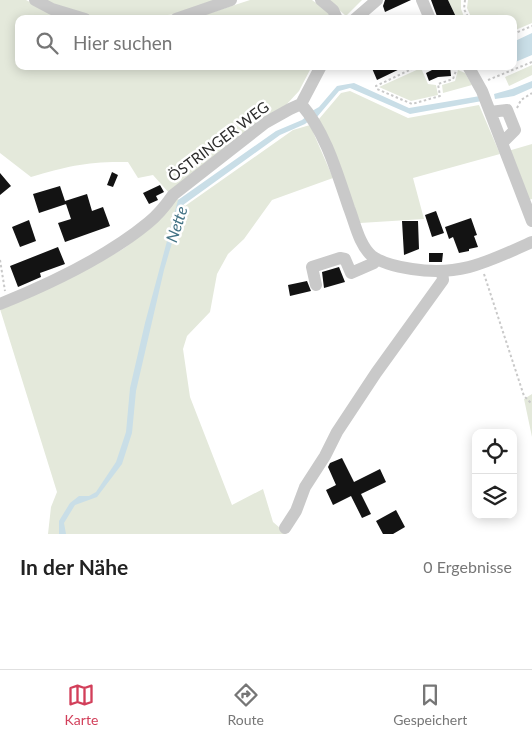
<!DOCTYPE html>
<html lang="de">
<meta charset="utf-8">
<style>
:root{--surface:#fff;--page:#f6f6f6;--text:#222;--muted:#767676;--line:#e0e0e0;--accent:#d23f5a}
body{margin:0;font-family:Lato,sans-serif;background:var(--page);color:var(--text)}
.controls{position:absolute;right:15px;bottom:15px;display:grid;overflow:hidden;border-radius:10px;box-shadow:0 2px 12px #0003}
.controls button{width:45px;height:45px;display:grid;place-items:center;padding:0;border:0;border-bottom:1px solid var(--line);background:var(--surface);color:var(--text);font:25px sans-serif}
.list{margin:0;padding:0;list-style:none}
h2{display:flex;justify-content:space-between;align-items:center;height:65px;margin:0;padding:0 20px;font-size:21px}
h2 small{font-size:16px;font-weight:400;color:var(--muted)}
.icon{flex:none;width:28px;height:28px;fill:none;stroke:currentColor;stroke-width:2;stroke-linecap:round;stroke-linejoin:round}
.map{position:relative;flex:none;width:532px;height:534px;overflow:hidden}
.search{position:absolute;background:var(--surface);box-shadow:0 2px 12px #0003;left:15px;right:15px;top:15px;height:55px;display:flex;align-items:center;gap:12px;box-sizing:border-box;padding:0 18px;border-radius:10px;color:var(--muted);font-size:19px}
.sheet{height:135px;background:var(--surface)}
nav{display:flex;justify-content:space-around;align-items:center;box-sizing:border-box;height:70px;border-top:1px solid var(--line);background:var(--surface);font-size:14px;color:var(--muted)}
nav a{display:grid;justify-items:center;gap:2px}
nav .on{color:var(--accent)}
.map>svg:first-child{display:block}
.green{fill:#e4e9db}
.water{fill:#c9dee7}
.building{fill:#131313}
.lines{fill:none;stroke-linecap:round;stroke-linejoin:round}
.path{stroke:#c9c9c9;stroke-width:2;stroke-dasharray:2.5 2.5;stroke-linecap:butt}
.minor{stroke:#c9c9c9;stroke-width:12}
.labels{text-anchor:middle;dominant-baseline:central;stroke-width:5;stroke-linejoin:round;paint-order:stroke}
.street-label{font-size:15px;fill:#2c2c2c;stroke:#fff}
.water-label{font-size:16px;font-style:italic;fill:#437385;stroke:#fff}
</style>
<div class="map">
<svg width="532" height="534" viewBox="0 0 532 534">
<rect width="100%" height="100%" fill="#fff"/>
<path class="green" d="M 0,0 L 26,0 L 53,14 L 69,19 L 19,19 L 19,66 L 312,66 L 299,91 L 287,104 L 169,193 L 153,175 L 138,178 L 128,162 C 89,161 67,166 31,177 L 0,153 Z
M 44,0 L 214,0 L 176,14 L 143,18 L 98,19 L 53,5 Z
M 250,0 L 312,0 L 327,11 L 331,19 L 192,19 Z
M 328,0 L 362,0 L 346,16 Z
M 448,0 L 461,0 L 461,9 L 465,19 L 457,19 Z
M 468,0 L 532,0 L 532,23 L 513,31 L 513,19 L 472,19 L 467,8 Z
M 532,65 L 532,75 L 509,86 L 505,77 Z
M 421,68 L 428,84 L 436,85 L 438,95 L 411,101 L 379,87 Z
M 458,70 L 465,73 L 472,85 L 443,93 L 442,85 L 455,81 Z
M 350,91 L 408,118 L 479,105 L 500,154 L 413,178 L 424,219 L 360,223 L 319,119 L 341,93 Z
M 310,125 L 333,178 L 272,200 L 244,239 L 228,254 L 217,274 L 210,312 L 187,336 L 183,349 L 190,397 L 232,505 L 263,489 L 273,522 L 287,534 L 48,534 L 51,507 L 57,492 L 0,309 L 76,275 L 123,249 L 152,227 L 175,196 L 185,206 L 293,130 Z
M 532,144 L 532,199 L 529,200 L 508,151 Z
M 532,394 L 532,437 L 524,399 Z"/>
<path class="water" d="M 532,33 L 532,55 L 513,63 L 513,42 Z
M 532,81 L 532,88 L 514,96 L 495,99 L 494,94 L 512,89 Z
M 354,83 L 409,108 L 480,96 L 482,101 L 410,114 L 350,88 L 339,91 L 317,117 L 312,111 L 319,107 L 337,86 Z
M 307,116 L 310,120 L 305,124 L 280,135 L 183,205 L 164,270 L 136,391 L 132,433 L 122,464 L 97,497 L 75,505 L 64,523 L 66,534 L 59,534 L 59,521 L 70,503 L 79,496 L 89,496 L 96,492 L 116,462 L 126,432 L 130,388 L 145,323 L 178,200 L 276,131 L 302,120 Z"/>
<path class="building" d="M 385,0 L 411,0 L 385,12 L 383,6 Z
M 431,0 L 448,0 L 457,19 L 438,19 Z
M 371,66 L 406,66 L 377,80 Z
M 440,66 L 450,66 L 451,76 L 438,77 L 429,81 L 426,73 Z
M 112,172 L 118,175 L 113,187 L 107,185 Z
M 0,173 L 11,186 L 0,195 Z
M 160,185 L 164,192 L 156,196 L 158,200 L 149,204 L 143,193 Z
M 60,186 L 66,204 L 39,213 L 33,194 Z
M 87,194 L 92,211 L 103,207 L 110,226 L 65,242 L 58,223 L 71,219 L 65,201 Z
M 436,211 L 444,233 L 432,237 L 425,215 Z
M 471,218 L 477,235 L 474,236 L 478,247 L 469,249 L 469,251 L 459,253 L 453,237 L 449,239 L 445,227 Z
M 29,220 L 36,241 L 20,247 L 12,227 Z
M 402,221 L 418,221 L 419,249 L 404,255 Z
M 58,247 L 65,264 L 40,273 L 41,277 L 18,287 L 10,266 Z
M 429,253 L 443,253 L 442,262 L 429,262 Z
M 339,267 L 345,282 L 324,288 L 322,272 Z
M 307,281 L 311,291 L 290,296 L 288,285 Z
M 342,458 L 354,482 L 380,469 L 386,482 L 361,494 L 371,514 L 362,518 L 351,496 L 333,505 L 326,490 L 336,485 L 328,467 L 330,463 Z
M 396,510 L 405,527 L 393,534 L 383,534 L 376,521 Z"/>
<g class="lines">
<path class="path" d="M 465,0 L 464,9 L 469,19
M 513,34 L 532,26
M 418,66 L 376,86 L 377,89 L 412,104 L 440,96 L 438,84 L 453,79 L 457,68
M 488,80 L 532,62
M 517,108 L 521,100 L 532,93
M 0,260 L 5,291
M 484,274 L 524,396 L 532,404"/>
<path class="minor" d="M 35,0 L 52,9 L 85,19
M 321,0 L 333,10 L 337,19
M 422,0 L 430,19
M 176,19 L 231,0
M 355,19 L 377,0
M 468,66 L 482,91 L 532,221
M 301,104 C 326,133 337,173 349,208 C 355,223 359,245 372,256 C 383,264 398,267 412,269 C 461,277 489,261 532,242
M 301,104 L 321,66
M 490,112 L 507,110 L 515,130 L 502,143
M 316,285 L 312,267 L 340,258 L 345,259 L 351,273 L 374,263 L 377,259
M 0,304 C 47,285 108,256 148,223 C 158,215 166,205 173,195 L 265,123 L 290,109 L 301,104
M 285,528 L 296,511 L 305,487 L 325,456 L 337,432 L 376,373 L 443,280 L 442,271"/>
</g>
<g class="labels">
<g class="street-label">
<text transform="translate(218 141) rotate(-37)">ÖSTRINGER WEG</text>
</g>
<g class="water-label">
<text transform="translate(176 224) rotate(-72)">Nette</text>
</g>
</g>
</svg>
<div class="controls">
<button><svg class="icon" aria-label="locate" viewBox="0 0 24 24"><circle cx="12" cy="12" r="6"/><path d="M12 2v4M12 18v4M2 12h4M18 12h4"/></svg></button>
<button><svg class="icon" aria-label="layers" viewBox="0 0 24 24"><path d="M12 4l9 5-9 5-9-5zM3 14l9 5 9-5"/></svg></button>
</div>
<div class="search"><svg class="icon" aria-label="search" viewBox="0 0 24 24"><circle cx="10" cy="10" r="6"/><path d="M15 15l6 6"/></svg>Hier suchen</div>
</div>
<section class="sheet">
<h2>In der Nähe<small>0 Ergebnisse</small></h2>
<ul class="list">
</ul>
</section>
<nav>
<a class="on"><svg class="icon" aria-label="map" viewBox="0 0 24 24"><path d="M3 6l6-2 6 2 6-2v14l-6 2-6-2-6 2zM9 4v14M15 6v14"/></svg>Karte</a>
<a><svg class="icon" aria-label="directions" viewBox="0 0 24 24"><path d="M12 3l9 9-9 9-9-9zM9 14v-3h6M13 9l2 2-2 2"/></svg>Route</a>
<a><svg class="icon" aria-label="saved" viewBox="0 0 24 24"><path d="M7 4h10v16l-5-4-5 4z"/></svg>Gespeichert</a>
</nav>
